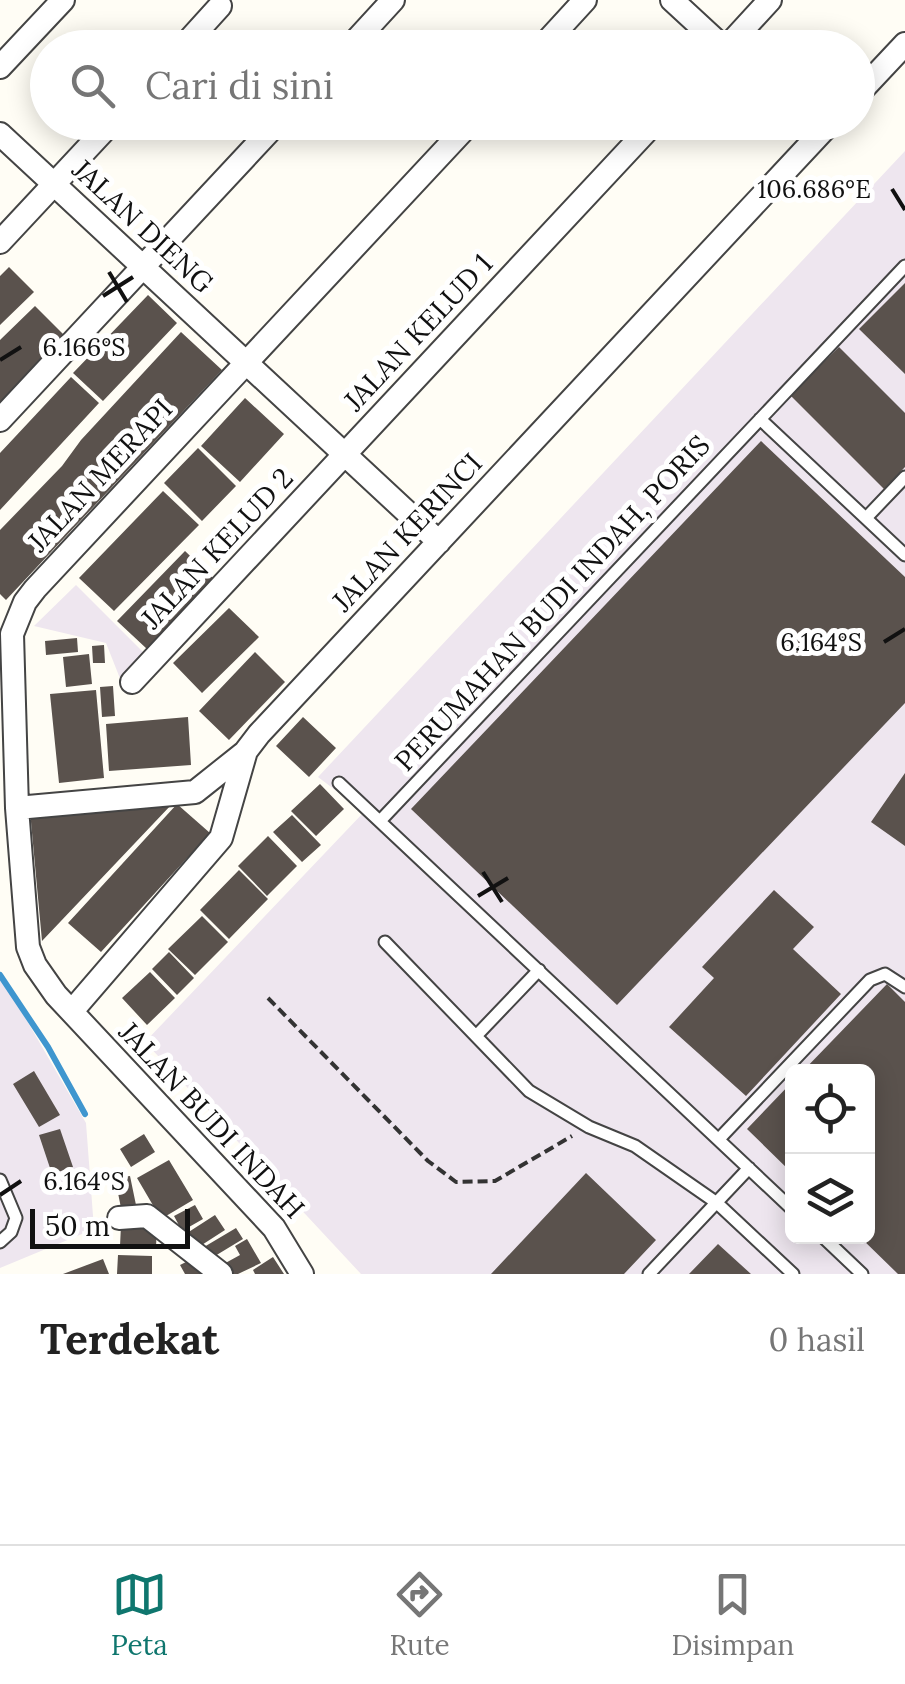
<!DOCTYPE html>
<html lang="id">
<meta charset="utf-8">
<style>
:root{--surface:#fff;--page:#f2f2f2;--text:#222;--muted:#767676;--line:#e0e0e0;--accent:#0f766e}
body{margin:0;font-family:Lora,serif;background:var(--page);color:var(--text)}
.controls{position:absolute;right:30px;bottom:30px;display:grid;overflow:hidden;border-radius:15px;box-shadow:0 5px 25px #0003}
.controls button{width:90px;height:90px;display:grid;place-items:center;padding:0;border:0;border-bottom:2px solid var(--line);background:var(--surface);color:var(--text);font:50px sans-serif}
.scale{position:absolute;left:30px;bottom:25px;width:160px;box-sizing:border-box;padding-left:10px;border:5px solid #111;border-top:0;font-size:28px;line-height:35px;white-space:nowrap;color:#111;-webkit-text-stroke:8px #fff;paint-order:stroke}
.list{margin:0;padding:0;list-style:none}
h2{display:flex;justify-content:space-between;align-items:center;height:130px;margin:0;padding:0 40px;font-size:42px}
h2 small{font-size:32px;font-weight:400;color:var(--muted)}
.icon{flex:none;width:55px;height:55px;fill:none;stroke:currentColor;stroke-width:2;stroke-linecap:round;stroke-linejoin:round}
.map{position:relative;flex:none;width:905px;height:1274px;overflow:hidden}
.search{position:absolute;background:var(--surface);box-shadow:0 5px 25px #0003;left:30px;right:30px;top:30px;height:110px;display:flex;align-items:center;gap:25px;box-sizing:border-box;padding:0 35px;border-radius:55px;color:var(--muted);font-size:38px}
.sheet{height:270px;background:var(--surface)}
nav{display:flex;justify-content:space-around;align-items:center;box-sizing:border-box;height:140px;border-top:2px solid var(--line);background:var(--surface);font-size:28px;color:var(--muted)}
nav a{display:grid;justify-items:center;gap:5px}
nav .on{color:var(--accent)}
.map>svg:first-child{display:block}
.industrial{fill:#eee6ef;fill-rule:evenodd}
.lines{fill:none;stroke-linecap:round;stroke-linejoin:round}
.stream{stroke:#3f96cf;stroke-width:6}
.building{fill:#5a524d}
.service-casing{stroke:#444;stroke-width:15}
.minor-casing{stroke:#444;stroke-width:26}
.path{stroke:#333;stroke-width:4;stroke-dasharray:10 5;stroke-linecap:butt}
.service{stroke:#fff;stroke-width:11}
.minor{stroke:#fff;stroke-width:22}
.ticks{fill:none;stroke:#111;stroke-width:4}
.labels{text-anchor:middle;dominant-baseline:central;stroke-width:10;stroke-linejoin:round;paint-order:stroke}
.street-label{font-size:28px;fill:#111;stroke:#fff}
.ticks-label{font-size:25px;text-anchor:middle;fill:#111;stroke:#fff;stroke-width:10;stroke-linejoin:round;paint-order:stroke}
</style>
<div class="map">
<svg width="905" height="1274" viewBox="0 0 905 1274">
<rect width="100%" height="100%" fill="#fffdf5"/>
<path class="industrial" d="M 905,151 L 905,1274 L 361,1274 L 145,1042 L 364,812 L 318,777 ZM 792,1072 L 868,1072 L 868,1236 L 792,1236 Z
M 76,585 L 150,659 L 123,686 L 106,643 L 34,626 Z
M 0,974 L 86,1123 L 94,1229 L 0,1268 Z"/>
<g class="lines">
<path class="stream" d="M 0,975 L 48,1047 L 85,1114"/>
</g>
<path class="building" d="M 9,267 L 34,292 L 0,325 L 0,276 Z
M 905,283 L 905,374 L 859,329 Z
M 148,295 L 177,323 L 103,401 L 73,373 Z
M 35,306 L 69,340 L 0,407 L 0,340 Z
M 181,332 L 222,370 L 6,600 L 0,594 L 0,530 L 62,466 L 81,440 Z
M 839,347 L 905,413 L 905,467 L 884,489 L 790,395 Z
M 71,377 L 99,403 L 0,510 L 0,453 Z
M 245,398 L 284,434 L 240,482 L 201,446 Z
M 761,441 L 905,577 L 905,703 L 617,1005 L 411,809 Z
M 198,448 L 236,486 L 202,521 L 164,483 Z
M 163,491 L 199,525 L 114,611 L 79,578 Z
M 185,551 L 214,579 L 147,649 L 117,621 Z
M 229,608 L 259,637 L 202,693 L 173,663 Z
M 77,638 L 78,652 L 46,655 L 45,641 Z
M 104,645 L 105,663 L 93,663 L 92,646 Z
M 255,652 L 285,682 L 229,740 L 199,711 Z
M 89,654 L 92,684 L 66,687 L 63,657 Z
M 113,686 L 115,716 L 102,717 L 100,687 Z
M 96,690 L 104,778 L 59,783 L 50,694 Z
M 188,717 L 191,765 L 109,771 L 106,724 Z
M 303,717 L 336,748 L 309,777 L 276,746 Z
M 905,773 L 905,846 L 871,822 Z
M 320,784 L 344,809 L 316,836 L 291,811 Z
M 172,804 L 42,941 L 30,811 Z
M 177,804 L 210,833 L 101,952 L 68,923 Z
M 292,815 L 321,845 L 302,862 L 273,832 Z
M 268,836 L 297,866 L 267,896 L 238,866 Z
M 239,870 L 268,899 L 229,939 L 200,910 Z
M 774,890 L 814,927 L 793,949 L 841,994 L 746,1096 L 669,1027 L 714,978 L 702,967 Z
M 202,916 L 228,942 L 195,975 L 168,949 Z
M 169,952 L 194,978 L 177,995 L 152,969 Z
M 150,972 L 175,998 L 147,1025 L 122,998 Z
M 887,984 L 905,1002 L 905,1274 L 898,1274 L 859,1236 L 868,1236 L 868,1072 L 802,1072 Z
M 34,1071 L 60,1115 L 39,1127 L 13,1084 Z
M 792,1082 L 792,1173 L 747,1129 Z
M 60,1129 L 73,1167 L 52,1174 L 39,1135 Z
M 144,1134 L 155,1152 L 131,1167 L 120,1149 Z
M 169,1160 L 193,1200 L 161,1219 L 137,1178 Z
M 586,1173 L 656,1240 L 624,1274 L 491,1274 Z
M 130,1176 L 136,1205 L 121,1208 L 115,1178 Z
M 195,1205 L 203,1219 L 182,1231 L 174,1216 Z
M 215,1215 L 225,1230 L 194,1250 L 184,1235 Z
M 121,1225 L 157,1226 L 156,1247 L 120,1246 Z
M 236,1228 L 243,1239 L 210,1259 L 204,1247 Z
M 247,1239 L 261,1263 L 238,1274 L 225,1274 L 220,1266 L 240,1255 L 235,1246 Z
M 718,1244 L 751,1274 L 689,1274 Z
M 118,1255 L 152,1256 L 152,1274 L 117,1274 Z
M 198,1256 L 207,1274 L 185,1274 L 180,1265 Z
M 273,1257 L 284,1274 L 255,1274 L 253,1270 Z
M 103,1259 L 109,1274 L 63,1274 Z"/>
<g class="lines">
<defs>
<path id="service" d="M 760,419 L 905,555
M 866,518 L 905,477
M 339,783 L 792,1209
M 380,821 L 905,266
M 385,942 L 529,1091 L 589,1127 L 635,1146 L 717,1203 L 793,1274
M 476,1036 L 539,970
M 719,1139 L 870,980 L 885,974 L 905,987
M 0,1180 L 16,1218 L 11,1232 L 0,1242
M 822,1236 L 862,1274
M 649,1274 L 749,1168"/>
<path id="minor" d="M 672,0 L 724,48
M 182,48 L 220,6
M 349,48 L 393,0
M 541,48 L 585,0
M 726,48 L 770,0
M 0,67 L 63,0
M 858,94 L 905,44
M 0,134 L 439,542
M 0,242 L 112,122
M 0,420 L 278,122
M 132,682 L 655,122
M 17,808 L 195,792 L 244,753
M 72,1011 L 221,838 L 246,751 L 259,734 L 831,122
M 119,1218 L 147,1216 L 221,1274
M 302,1274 L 274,1228 L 56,995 L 35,965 L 28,947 L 17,808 L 12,634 L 25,602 L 35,589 L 471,122"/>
</defs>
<use href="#service" class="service-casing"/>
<use href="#minor" class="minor-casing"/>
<path class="path" d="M 268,998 L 428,1161 L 456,1182 L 495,1181 L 572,1136"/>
<use href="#service" class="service"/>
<use href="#minor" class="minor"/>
</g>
<path class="ticks" d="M 892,189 L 905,210M 109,272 L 127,302M 103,296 L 133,277M 0,360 L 21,347M 884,642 L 905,629M 483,872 L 502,902M 478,896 L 508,878M 0,1195 L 21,1181"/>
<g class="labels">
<g class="street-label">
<text transform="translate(143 226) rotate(43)">JALAN DIENG</text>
<text transform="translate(418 332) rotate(-47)">JALAN KELUD 1</text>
<text transform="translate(100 475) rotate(-47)">JALAN MERAPI</text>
<text transform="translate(407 532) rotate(-47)">JALAN KERINCI</text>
<text transform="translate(217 548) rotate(-47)">JALAN KELUD 2</text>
<text transform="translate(552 603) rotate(-47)">PERUMAHAN BUDI INDAH, PORIS</text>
<text transform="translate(212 1120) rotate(47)">JALAN BUDI INDAH</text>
</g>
</g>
<g class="ticks-label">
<text x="814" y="198">106.686°E</text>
<text x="84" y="356">6.166°S</text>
<text x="821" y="651">6.164°S</text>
<text x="84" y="1190">6.164°S</text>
</g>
</svg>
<div class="controls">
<button><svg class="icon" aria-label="locate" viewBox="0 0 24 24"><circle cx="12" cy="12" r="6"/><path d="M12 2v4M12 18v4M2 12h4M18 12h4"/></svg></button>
<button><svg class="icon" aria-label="layers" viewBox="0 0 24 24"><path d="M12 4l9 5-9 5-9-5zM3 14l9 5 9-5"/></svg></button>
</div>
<div class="scale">50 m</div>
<div class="search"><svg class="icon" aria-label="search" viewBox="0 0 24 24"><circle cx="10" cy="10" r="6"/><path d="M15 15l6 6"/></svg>Cari di sini</div>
</div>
<section class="sheet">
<h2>Terdekat<small>0 hasil</small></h2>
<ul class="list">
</ul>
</section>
<nav>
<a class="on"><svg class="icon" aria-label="map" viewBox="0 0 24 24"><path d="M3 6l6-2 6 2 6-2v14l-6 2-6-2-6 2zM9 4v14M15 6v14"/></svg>Peta</a>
<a><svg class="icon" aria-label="directions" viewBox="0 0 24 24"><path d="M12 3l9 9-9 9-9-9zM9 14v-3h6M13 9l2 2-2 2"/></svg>Rute</a>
<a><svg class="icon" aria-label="saved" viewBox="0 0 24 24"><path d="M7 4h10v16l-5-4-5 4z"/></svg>Disimpan</a>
</nav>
